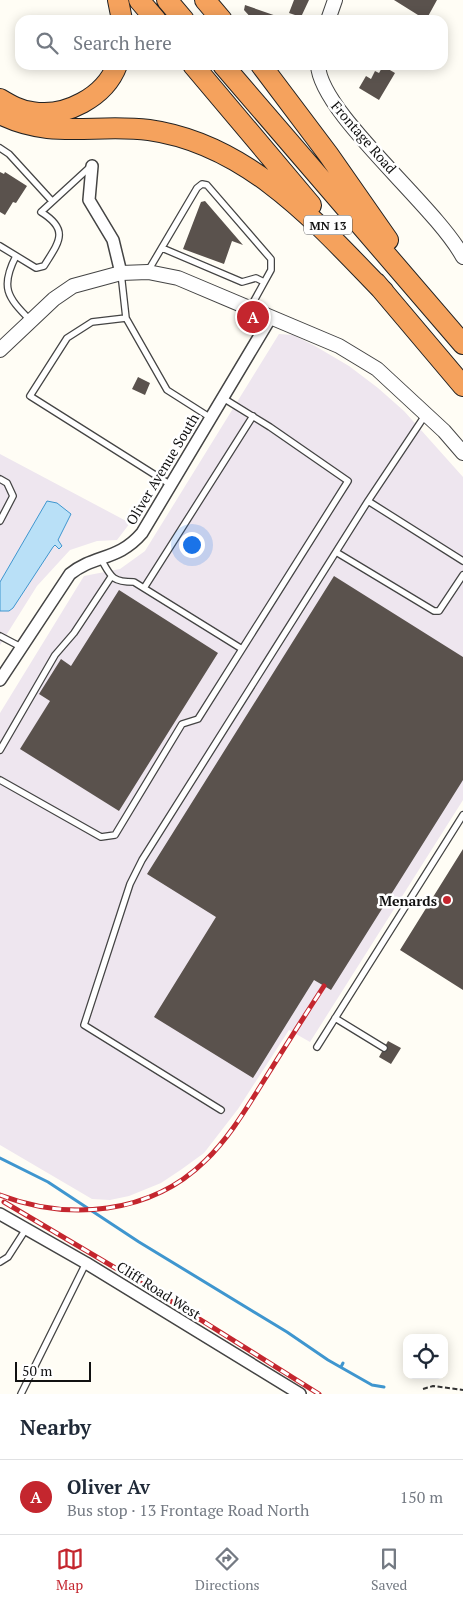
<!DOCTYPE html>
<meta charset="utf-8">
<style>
:root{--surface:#fff;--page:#f2f2f3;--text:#1f2937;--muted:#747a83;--line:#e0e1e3;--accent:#c4262e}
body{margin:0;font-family:"PT Serif",serif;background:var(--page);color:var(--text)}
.controls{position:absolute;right:15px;bottom:15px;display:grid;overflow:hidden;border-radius:10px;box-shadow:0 2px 12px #0003}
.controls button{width:45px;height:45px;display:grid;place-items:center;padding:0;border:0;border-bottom:1px solid var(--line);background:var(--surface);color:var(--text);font:25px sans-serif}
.scale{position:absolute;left:15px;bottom:12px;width:76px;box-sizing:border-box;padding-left:5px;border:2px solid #111;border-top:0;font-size:14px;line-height:18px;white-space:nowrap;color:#111;-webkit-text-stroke:4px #fff;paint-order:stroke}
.you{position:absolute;left:191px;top:544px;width:18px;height:18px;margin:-12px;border:4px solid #fff;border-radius:50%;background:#1a73e8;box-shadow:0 0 0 8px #1a73e833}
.badge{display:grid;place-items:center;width:32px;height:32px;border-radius:50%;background:var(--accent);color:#fff;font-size:16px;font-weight:700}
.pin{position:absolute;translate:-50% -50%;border:2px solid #fff;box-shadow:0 1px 5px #0006}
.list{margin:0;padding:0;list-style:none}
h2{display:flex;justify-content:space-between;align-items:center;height:65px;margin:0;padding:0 20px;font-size:21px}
h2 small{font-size:16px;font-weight:400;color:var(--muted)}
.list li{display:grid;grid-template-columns:32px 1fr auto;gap:15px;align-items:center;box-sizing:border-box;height:75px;padding:0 20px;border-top:1px solid var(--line)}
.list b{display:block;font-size:19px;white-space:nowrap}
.list p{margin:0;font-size:16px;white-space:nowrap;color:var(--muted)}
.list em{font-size:16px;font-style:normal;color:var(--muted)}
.icon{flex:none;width:28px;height:28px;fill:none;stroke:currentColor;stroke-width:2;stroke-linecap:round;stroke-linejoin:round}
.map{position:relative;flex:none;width:463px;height:1394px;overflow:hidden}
.search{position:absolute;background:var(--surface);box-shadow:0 2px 12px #0003;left:15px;right:15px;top:15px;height:55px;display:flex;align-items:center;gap:12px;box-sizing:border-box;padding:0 18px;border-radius:15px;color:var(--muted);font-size:19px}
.sheet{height:140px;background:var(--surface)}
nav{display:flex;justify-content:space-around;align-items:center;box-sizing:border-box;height:70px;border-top:1px solid var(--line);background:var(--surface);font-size:14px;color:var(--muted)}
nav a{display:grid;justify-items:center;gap:2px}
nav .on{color:var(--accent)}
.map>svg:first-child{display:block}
.industrial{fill:#eee6ef}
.water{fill:#b9e0f7;stroke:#3f96cf}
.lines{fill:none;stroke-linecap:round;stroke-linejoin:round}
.stream{stroke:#3f96cf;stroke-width:3}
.building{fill:#5a524d}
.service-casing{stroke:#444;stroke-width:8}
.minor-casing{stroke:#444;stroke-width:14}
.tertiary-casing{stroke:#444;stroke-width:16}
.motorway-casing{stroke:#222;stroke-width:22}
.path{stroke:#333;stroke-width:2;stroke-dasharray:5 2.5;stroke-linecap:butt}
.service{stroke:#fff;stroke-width:5.5}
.minor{stroke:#fff;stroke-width:11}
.tertiary{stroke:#fff;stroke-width:14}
.motorway{stroke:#f5a25d;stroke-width:20}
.rail-casing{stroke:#c4262e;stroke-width:5}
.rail{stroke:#fff;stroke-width:3;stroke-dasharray:9;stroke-linecap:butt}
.poi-dot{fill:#c4262e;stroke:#fff;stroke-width:2}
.labels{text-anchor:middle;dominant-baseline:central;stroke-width:5;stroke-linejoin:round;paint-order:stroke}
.shield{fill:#fff;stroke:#585858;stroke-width:1}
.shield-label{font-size:12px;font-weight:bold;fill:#111}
.street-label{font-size:14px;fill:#111;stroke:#fff}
.poi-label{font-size:14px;font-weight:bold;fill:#111;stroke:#fff;text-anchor:end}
</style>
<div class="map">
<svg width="463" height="1394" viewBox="0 0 463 1394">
<rect width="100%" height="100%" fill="#fffdf5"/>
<path class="industrial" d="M 279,334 L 293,335 L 315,346 L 349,366 L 378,388 L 404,411 L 463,477 L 463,800 L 310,1042 L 289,1030 L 238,1109 L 204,1153 L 182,1169 L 161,1183 L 129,1196 L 110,1200 L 92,1199 L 0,1145 L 0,713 L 84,576 L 120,569 L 145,551 Z
M 0,454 L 130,523 L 117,540 L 97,541 L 70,550 L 37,586 L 0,645 Z"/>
<path class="water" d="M 47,501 L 57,503 L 71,514 L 58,540 L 62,546 L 59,549 L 55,545 L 53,547 L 13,608 L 9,611 L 0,611 L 0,582 Z"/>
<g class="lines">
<path class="stream" d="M 0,1158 L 48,1182 L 139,1242 L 287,1332 L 328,1360 L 372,1385 L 384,1387
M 341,1367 L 343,1363"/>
</g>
<path class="building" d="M 294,0 L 309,0 L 301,17 L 289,13 Z
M 394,0 L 437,0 L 426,20 Z
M 245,5 L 288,20 L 253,20 L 244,10 Z
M 383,66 L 395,73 L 379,100 L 359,88 L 366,76 L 371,79 L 375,71 L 379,73 Z
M 0,172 L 4,174 L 5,172 L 27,186 L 16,203 L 13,202 L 5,215 L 0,212 Z
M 205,201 L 243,245 L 232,241 L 224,264 L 183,249 L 201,202 Z
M 138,377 L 150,383 L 145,395 L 132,389 Z
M 334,576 L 463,657 L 463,780 L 331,990 L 314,980 L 253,1078 L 154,1017 L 216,917 L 147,874 Z
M 119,590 L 218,653 L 119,811 L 20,749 L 50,701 L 39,694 L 61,659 L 71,666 Z
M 463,849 L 463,990 L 400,950 Z
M 388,1041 L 401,1048 L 391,1064 L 379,1057 Z"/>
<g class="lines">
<defs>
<path id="service" d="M 0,148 L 9,154 L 51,200
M 0,246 L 36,268 L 44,266 C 59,242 70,230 41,212 L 90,167
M 162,248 L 242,282 L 256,278 L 264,282
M 16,256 C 0,287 7,297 30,320
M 148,271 L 197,188 L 202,184 L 207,185 L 271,259 L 271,270 L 250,308
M 121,273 L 126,318 L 92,322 L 67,338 L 30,396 L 171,485
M 126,318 L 167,390 L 211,418
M 426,414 L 368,501 L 463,561
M 0,479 L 7,483 L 13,496 L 0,521
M 336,552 L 434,611 L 439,611 L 463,575
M 101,559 C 111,577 112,582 134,582 L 242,649
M 144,588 L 253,416
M 0,636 L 21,647
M 0,750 L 55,655 L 74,633 L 111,577
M 0,780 L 101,837 L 115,835 L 182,724 L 198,719 L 348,481 L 270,427 L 223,398
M 335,1018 L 384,1048
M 317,1047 L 463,815
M 221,1110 L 84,1025 L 130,884 L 142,860 L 368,501
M 0,1262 L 8,1257 L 26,1229
M 21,1394 L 86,1263"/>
<path id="minor" d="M 92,166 L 89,200 L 113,240 L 121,273
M 0,680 L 70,574 C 95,554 118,561 142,533 L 271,317
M 0,1214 L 86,1263 L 300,1394"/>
<path id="tertiary" d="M 328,20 L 335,0
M 318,65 C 320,113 435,205 463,257
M 0,350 L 54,299 L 73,286 L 121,273 L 148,272 L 178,278 L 339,346 L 377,369 L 444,431 L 463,453"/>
<path id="motorway" d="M 118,0 L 122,20
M 139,0 L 156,20
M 167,0 L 184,20
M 205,0 L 222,20
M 193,65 L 311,205
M 223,65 L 463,344
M 261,65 L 328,154 L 388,240
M 0,99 C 10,105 20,111 32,112 C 65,118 105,97 117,65
M 0,114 C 51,140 96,123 149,130 C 249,144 318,224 384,292
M 376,283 L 463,386"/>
</defs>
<use href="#service" class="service-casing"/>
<use href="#minor" class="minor-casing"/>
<use href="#tertiary" class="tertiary-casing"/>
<use href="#motorway" class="motorway-casing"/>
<path class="path" d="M 423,1389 L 433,1386 L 463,1390"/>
<use href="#service" class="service"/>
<use href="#minor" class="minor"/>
<use href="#tertiary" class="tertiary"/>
<use href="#motorway" class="motorway"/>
<defs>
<path id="rail" d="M 0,1195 C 68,1221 150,1215 205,1161 C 229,1138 246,1109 263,1082 C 283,1050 303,1018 324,986
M 4,1202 L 161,1295 L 319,1394"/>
</defs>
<use href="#rail" class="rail-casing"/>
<use href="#rail" class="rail"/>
</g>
<circle class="poi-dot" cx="447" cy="900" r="5"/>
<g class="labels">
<rect class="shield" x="304" y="215.5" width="48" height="19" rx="4"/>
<g class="shield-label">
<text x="328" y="225">MN 13</text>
</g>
<g class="street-label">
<text transform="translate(364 137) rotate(49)">Frontage Road</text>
<text transform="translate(162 469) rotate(-59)">Oliver Avenue South</text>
<text transform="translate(159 1290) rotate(32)">Cliff Road West</text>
</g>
<g class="poi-label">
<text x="437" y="900">Menards</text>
</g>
</g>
</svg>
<div class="controls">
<button><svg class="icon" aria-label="locate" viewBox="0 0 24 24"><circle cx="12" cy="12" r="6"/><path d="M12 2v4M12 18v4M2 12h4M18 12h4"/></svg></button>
</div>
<div class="scale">50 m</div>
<div class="you"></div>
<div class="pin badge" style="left:253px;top:317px">A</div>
<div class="search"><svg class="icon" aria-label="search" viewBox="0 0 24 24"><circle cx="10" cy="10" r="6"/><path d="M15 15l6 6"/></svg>Search here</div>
</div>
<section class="sheet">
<h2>Nearby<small></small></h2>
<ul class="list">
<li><span class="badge">A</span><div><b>Oliver Av</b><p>Bus stop · 13 Frontage Road North</p></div><em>150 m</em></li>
</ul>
</section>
<nav>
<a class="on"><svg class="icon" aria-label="map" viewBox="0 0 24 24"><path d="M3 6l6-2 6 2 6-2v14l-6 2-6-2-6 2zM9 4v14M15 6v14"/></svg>Map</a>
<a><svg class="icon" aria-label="directions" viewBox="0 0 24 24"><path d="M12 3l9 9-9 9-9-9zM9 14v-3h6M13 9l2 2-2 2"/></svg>Directions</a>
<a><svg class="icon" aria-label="saved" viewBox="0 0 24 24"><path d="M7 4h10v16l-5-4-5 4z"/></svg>Saved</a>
</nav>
